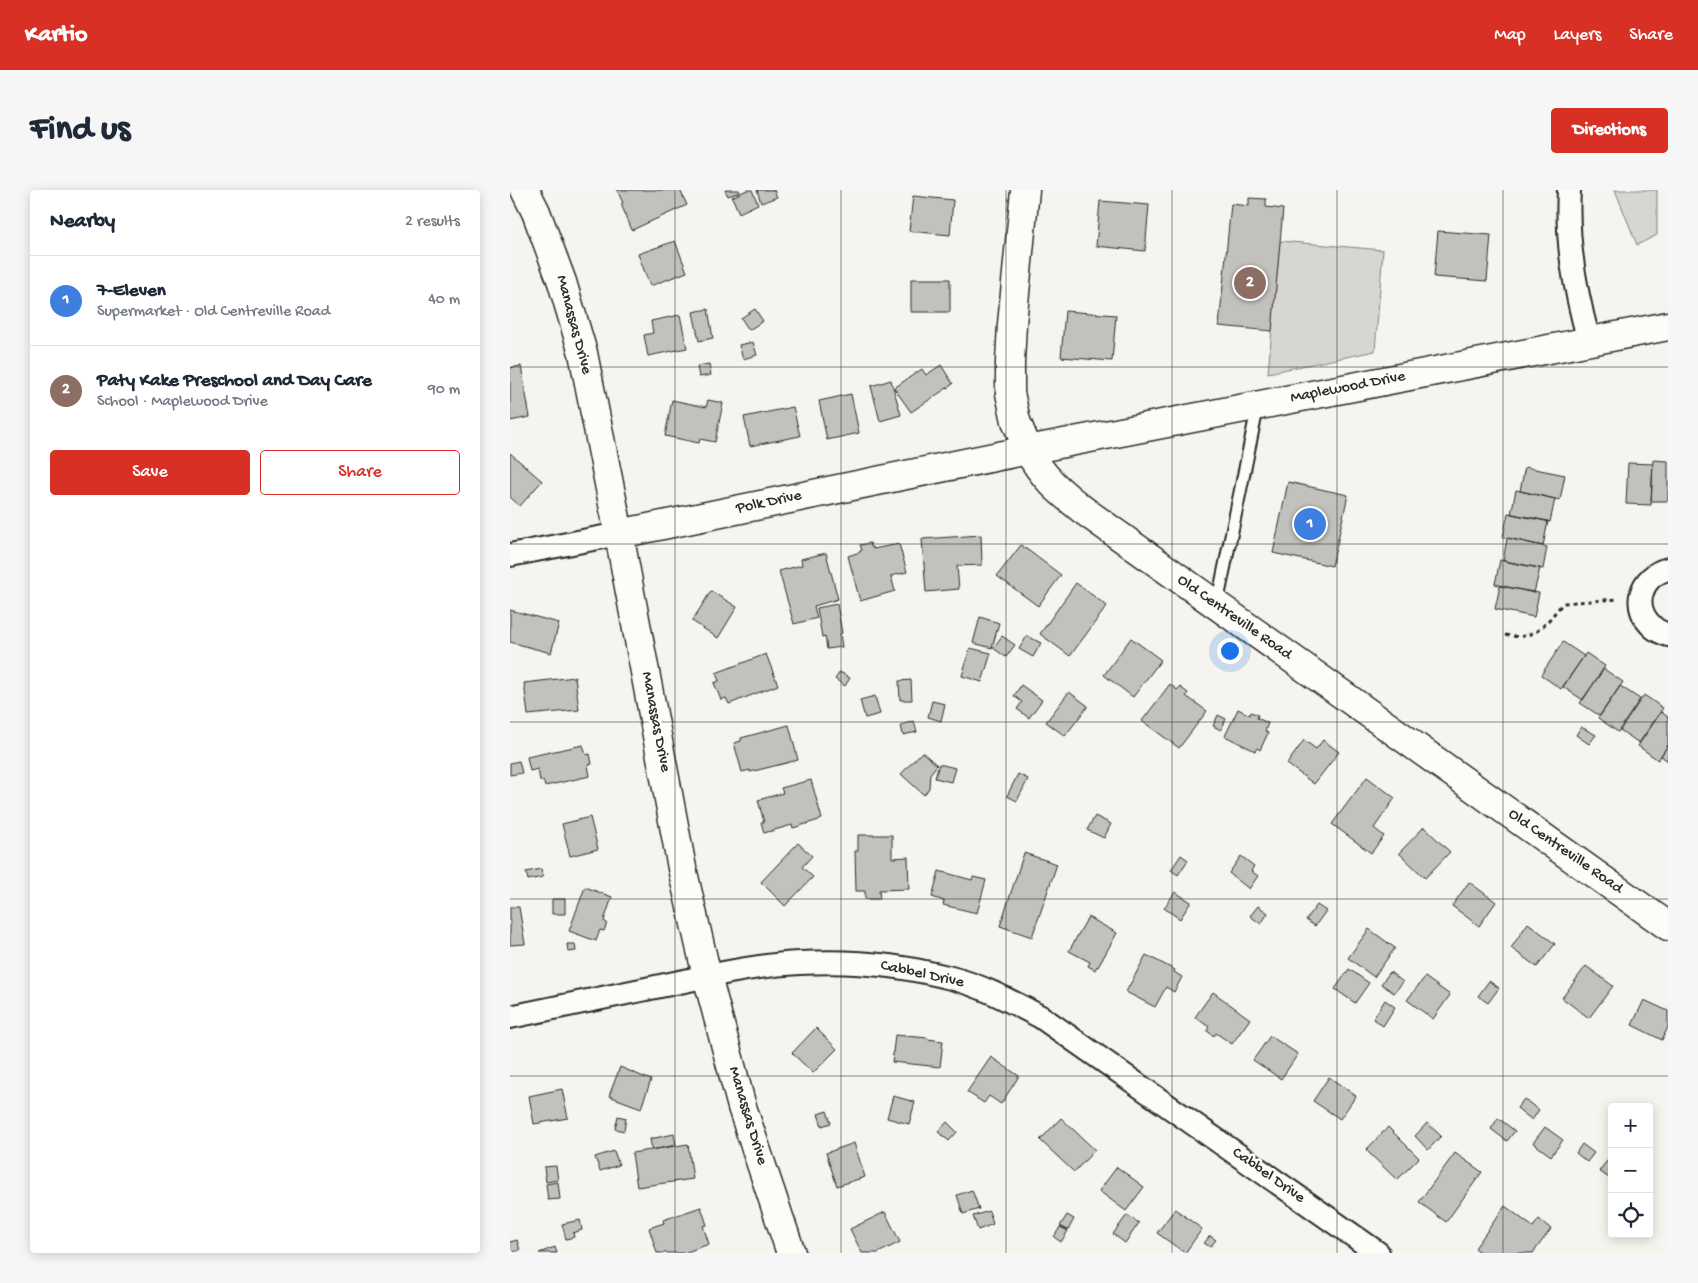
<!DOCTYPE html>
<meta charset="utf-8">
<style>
:root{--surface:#fff;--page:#f6f6f7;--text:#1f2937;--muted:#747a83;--line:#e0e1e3;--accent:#d93025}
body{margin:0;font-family:"Gochi Hand",sans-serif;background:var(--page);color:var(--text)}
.controls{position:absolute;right:15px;bottom:15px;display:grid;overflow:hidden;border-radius:5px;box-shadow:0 2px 12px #0003}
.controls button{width:45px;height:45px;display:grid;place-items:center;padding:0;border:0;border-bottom:1px solid var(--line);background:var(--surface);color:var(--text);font:25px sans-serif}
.you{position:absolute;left:719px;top:460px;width:18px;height:18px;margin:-12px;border:4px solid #fff;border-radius:50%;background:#1a73e8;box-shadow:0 0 0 8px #1a73e833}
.badge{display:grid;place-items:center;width:32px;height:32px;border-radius:50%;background:var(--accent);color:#fff;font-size:16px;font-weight:700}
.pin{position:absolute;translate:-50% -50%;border:2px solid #fff;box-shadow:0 1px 5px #0006}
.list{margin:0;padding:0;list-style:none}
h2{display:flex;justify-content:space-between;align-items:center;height:65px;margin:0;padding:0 20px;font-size:21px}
h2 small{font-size:16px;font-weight:400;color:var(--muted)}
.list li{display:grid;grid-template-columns:32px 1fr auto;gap:15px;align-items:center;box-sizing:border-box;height:90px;padding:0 20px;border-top:1px solid var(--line)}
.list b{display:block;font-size:19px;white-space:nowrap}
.list p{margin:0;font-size:16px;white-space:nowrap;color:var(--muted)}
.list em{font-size:16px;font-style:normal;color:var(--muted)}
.actions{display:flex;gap:10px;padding:15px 20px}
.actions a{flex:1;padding:11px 0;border:1px solid var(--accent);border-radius:5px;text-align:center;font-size:18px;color:var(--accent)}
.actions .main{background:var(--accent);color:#fff}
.icon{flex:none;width:28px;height:28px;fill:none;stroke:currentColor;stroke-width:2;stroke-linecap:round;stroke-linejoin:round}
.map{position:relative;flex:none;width:1158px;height:1063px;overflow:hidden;border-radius:5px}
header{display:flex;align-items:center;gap:30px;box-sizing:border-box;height:70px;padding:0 25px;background:var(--accent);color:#fff}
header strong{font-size:24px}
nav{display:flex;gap:28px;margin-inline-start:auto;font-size:18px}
.intro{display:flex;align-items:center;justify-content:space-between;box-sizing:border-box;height:120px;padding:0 30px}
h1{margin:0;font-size:35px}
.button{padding:12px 22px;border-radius:5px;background:var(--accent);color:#fff;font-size:18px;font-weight:700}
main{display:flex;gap:30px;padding:0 30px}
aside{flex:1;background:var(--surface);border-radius:5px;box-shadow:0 2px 12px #0003}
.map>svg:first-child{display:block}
.green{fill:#d7d6d2;stroke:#81807e}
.building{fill:#c2c1be;stroke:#2b2b2b}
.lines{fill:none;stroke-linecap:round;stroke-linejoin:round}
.service-casing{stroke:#2b2b2b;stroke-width:15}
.minor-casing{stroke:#2b2b2b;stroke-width:26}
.tertiary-casing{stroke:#2b2b2b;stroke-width:31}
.secondary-casing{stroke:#2b2b2b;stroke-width:31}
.path{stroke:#2b2b2b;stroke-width:3;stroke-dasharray:4 4;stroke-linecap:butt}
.service{stroke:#fdfcf7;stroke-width:11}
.minor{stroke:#fdfcf7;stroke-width:22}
.tertiary{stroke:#fdfcf7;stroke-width:28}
.secondary{stroke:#fdfcf7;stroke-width:28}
.grid{fill:none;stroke:#2b2b2b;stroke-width:1;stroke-opacity:0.55}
.labels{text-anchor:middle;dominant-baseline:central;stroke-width:5;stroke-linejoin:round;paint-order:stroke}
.street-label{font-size:16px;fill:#2b2b2b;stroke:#fdfcf7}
</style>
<header>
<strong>Kartio</strong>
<nav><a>Map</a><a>Layers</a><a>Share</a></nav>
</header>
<div class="intro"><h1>Find us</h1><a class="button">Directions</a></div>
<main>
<aside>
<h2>Nearby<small>2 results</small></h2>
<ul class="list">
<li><span class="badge" style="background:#3f7fe0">1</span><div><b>7-Eleven</b><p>Supermarket · Old Centreville Road</p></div><em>40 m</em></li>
<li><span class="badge" style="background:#8d6e63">2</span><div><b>Paty Kake Preschool and Day Care</b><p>School · Maplewood Drive</p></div><em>90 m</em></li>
</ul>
<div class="actions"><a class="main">Save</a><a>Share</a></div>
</aside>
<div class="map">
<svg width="1158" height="1063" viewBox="0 0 1158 1063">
<rect width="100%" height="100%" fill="#f5f4ef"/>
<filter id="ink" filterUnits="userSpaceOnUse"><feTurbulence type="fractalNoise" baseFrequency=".02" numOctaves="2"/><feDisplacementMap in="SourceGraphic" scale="10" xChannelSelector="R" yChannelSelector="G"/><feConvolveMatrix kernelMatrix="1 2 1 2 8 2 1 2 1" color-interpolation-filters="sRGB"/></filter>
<g filter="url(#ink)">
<path class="green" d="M 1105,0 L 1147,0 L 1147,45 L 1127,55 Z
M 770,51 L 873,60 L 865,161 L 758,183 Z"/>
<path class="building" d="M 107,0 L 170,0 L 177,15 L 122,40 L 111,14 L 113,13 Z
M 215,0 L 229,0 L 230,2 L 218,6 Z
M 237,0 L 242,0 L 248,14 L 229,23 L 222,7 Z
M 247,0 L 264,0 L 267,7 L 251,13 Z
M 403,6 L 443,10 L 440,45 L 399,41 Z
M 739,8 L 756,9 L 756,17 L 773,19 L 762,141 L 709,136 L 721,14 L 739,16 Z
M 590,11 L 639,15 L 635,61 L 586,56 Z
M 928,41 L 981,45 L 977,91 L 924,87 Z
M 165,51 L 177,82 L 140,96 L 128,64 Z
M 401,89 L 440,89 L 440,122 L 401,122 Z
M 198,119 L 203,148 L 189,151 L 183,122 Z
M 245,119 L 253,131 L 239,140 L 231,128 Z
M 555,121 L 606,125 L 602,171 L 551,167 Z
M 170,125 L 177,158 L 138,166 L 134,145 L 143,143 L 141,131 Z
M 243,152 L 247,165 L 233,169 L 229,155 Z
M 199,174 L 201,185 L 189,187 L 187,176 Z
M 431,175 L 443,194 L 401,222 L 384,198 L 412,179 L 416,185 Z
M 11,176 L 20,227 L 0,231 L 0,178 Z
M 381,190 L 391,225 L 370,231 L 361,196 Z
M 341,204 L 349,243 L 317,250 L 309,211 Z
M 162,210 L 196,217 L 198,210 L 213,213 L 205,252 L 190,249 L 189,253 L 155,246 Z
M 283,217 L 290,246 L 240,256 L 234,227 Z
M 0,263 L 32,291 L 10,316 L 0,307 Z
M 1143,270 L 1158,271 L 1158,311 L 1141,311 Z
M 1118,273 L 1143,274 L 1141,315 L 1116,314 Z
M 1015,277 L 1055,285 L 1050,310 L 1010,301 Z
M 778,292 L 838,305 L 822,376 L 763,363 Z
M 1006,300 L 1045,309 L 1040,332 L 1001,324 Z
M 998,323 L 1038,331 L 1033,356 L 993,347 Z
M 471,345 L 472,375 L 447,376 L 449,399 L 416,402 L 412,349 Z
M 997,348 L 1037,357 L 1033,379 L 993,371 Z
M 360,353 L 361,357 L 363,357 L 363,359 L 389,354 L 397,382 L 381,386 L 385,401 L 350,411 L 338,366 L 350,362 L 350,361 L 352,360 L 350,355 Z
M 511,355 L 551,385 L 528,416 L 487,386 Z
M 316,363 L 328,409 L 304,416 L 307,428 L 284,434 L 269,381 L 292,375 L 291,369 Z
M 990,370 L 1030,378 L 1024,403 L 985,394 Z
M 566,393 L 597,416 L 560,466 L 530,444 Z
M 990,396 L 1029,403 L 1024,427 L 985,419 Z
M 201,401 L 227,417 L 208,448 L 182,431 Z
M 327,414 L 332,443 L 330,444 L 332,457 L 317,459 L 315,446 L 312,447 L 307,418 Z
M 0,420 L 49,433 L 41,463 L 0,452 Z
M 470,427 L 489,433 L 482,458 L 463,453 Z
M 492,446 L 505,455 L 496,467 L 483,458 Z
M 517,446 L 531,453 L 523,467 L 509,459 Z
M 621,448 L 651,470 L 623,507 L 594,485 Z
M 1053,452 L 1074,466 L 1051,499 L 1031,485 Z
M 460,458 L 481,463 L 472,492 L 452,486 Z
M 1076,463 L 1095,476 L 1073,510 L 1053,497 Z
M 256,464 L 268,495 L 219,514 L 216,508 L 211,510 L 204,493 L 209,491 L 206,483 Z
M 1094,479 L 1113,492 L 1090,526 L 1070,513 Z
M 330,482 L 340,488 L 335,496 L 325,489 Z
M 65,487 L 69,520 L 18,525 L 14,493 Z
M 401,490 L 402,510 L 390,510 L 389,491 Z
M 660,494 L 667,500 L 670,497 L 678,503 L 676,506 L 697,521 L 669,558 L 632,531 Z
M 511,495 L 532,510 L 519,528 L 507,519 L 512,512 L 504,506 Z
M 1110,496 L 1130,509 L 1108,542 L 1088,528 Z
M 559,502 L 578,516 L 555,546 L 536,532 Z
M 1134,505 L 1153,518 L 1129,553 L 1110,540 Z
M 365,506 L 370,524 L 355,528 L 350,510 Z
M 422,511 L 435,514 L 431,531 L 418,527 Z
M 728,519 L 740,525 L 741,522 L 748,525 L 747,528 L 758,533 L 755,541 L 758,543 L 750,560 L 747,558 L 745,561 L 715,546 Z
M 1151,522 L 1158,527 L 1158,555 L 1148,570 L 1128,556 Z
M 708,525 L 716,529 L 711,540 L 703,536 Z
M 404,531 L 407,542 L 393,545 L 391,535 Z
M 279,535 L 288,570 L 240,582 L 240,580 L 232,582 L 224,553 L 231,551 L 231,548 Z
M 1071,537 L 1086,545 L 1079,554 L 1066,545 Z
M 794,550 L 806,559 L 813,550 L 829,562 L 804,594 L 777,574 Z
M 73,555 L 76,565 L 80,564 L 82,574 L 78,575 L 80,586 L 35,596 L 33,591 L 30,591 L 28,579 L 20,581 L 17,567 Z
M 1158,555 L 1158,571 L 1151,566 Z
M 412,562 L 427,575 L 420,584 L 419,598 L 414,605 L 391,584 Z
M 9,571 L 12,583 L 0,585 L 0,573 Z
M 429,574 L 445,578 L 441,592 L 425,588 Z
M 508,584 L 518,589 L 507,611 L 497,606 Z
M 857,587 L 885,608 L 864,638 L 874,646 L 861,663 L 822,634 Z
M 301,590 L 312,629 L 283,638 L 282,635 L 254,643 L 251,632 L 254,632 L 248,610 L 273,603 L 271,598 Z
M 585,626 L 601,634 L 594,648 L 577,640 Z
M 80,627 L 88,659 L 60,666 L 52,634 Z
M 914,637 L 940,662 L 915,688 L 889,663 Z
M 348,645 L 382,645 L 382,668 L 398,667 L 399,699 L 369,700 L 370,709 L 355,709 L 355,701 L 346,701 L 345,661 L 348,661 Z
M 288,653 L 302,666 L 292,677 L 303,687 L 275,716 L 251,692 Z
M 514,663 L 547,674 L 522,747 L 490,736 Z
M 671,665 L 678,670 L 668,685 L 661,680 Z
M 731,666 L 744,676 L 741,681 L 748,686 L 739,699 L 719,683 Z
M 31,679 L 33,687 L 18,690 L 16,682 Z
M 429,681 L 462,690 L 463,687 L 476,690 L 467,723 L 433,715 L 434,711 L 422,707 Z
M 959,692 L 986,712 L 969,736 L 942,716 Z
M 75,697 L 102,707 L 94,731 L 97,733 L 94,741 L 90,740 L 86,751 L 59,741 Z
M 665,702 L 681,712 L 670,729 L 654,718 Z
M 42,709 L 55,709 L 55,724 L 42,724 Z
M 807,715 L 816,721 L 805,736 L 796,730 Z
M 748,716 L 758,723 L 751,734 L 740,726 Z
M 0,717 L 9,717 L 15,754 L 0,755 Z
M 578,727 L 607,743 L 588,777 L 587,776 L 585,780 L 578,776 L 580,772 L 559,761 Z
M 1018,733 L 1045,754 L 1027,777 L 1001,758 Z
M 859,739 L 885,758 L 864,787 L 838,768 Z
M 57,754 L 65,754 L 66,761 L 58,762 Z
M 636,765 L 665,780 L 664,782 L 672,787 L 664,802 L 656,797 L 645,817 L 616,802 Z
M 1076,776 L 1103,796 L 1079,828 L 1052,808 Z
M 839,779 L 859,793 L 845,813 L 825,799 Z
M 880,782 L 893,792 L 884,803 L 871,794 Z
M 915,787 L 940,805 L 923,829 L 897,810 Z
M 979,791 L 989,798 L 978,813 L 968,806 Z
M 703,802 L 740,829 L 722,854 L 706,843 L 704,846 L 697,841 L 699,837 L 685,827 Z
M 875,810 L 885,817 L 873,836 L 863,829 Z
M 1134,810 L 1158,821 L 1158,837 L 1152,850 L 1122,835 Z
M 306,838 L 327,859 L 303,883 L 282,863 Z
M 385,845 L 418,848 L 417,849 L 433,851 L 430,877 L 382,872 Z
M 760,846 L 788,864 L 771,889 L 743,870 Z
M 481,867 L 509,886 L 491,914 L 479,906 L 474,913 L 457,902 Z
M 110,877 L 141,890 L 131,918 L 99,906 Z
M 819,887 L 846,906 L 830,929 L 803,911 Z
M 52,899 L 58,928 L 24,934 L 19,906 Z
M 383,906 L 405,912 L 399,934 L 377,928 Z
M 1014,909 L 1029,920 L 1022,930 L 1007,918 Z
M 317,921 L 321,933 L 312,936 L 308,924 Z
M 108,926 L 116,928 L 114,941 L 105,939 Z
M 551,928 L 585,960 L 564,982 L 530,950 Z
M 988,928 L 1005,941 L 997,951 L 981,939 Z
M 437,932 L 447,942 L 439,951 L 428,942 Z
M 917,933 L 931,946 L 918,960 L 905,946 Z
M 878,937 L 909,968 L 887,990 L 856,960 Z
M 1035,937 L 1053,950 L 1041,966 L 1023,953 Z
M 164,944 L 166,955 L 142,960 L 140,949 Z
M 344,953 L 355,987 L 327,996 L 316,963 Z
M 178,954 L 183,989 L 127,997 L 122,963 Z
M 1072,954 L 1084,963 L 1077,972 L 1066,963 Z
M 104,961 L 109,975 L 90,981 L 85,967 Z
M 945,963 L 972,982 L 936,1032 L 909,1012 Z
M 1101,966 L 1102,967 L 1102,990 L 1089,981 Z
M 46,976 L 48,990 L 36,992 L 34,977 Z
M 607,977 L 634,997 L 616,1021 L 589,1001 Z
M 48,992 L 50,1009 L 38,1010 L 36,994 Z
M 462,1000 L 469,1019 L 453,1024 L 447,1005 Z
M 995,1016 L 1023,1037 L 1029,1029 L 1041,1039 L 1023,1063 L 971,1063 L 965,1058 Z
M 191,1017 L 197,1035 L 193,1036 L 199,1054 L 174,1063 L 147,1063 L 139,1038 L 154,1033 L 153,1030 Z
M 665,1019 L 692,1039 L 675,1063 L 647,1043 Z
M 479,1021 L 483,1034 L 468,1040 L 463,1026 Z
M 375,1022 L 390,1052 L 368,1063 L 352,1063 L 340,1039 Z
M 557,1025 L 564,1029 L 558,1040 L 550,1036 Z
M 617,1025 L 629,1033 L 615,1053 L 603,1044 Z
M 70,1030 L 72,1040 L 63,1043 L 64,1047 L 56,1049 L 52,1034 Z
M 550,1037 L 558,1041 L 551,1052 L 544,1047 Z
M 700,1046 L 706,1050 L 700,1057 L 694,1053 Z
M 7,1050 L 10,1060 L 0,1063 L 0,1052 Z
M 45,1057 L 47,1063 L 29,1063 Z"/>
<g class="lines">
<defs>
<path id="service" d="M 707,414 L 748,215"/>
<path id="minor" d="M 1059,0 C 1056,52 1065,101 1079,151
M 0,365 L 109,344
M 1158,379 C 1130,386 1120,418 1144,438 C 1147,441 1153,443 1158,445
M 0,827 C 53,816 106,805 160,794 C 203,785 247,775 290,773 C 341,770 392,775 441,788 C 473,796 502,812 531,827 L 868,1063"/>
<path id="tertiary" d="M 1158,136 L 518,260 C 533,288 549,301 573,320 L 1158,736"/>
<path id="secondary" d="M 15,0 L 26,22 L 52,92 L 73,163 L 109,344 L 172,678 L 197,786 L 232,917 L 281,1063
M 109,344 L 518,260 L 506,231 L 500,203 L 500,172 L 502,134 L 515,0"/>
</defs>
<use href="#service" class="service-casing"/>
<use href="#minor" class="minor-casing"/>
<use href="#tertiary" class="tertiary-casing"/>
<use href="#secondary" class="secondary-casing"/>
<path class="path" d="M 995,445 C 1026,452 1035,434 1053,413 L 1108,409"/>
<use href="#service" class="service"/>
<use href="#minor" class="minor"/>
<use href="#tertiary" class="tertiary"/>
<use href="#secondary" class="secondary"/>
</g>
</g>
<path class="grid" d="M 165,0 L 165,1063M 331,0 L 331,1063M 496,0 L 496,1063M 662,0 L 662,1063M 827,0 L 827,1063M 993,0 L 993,1063M 0,177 L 1158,177M 0,354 L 1158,354M 0,532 L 1158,532M 0,709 L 1158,709M 0,886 L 1158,886"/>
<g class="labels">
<g class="street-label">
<text transform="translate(63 135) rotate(75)">Manassas Drive</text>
<text transform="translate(838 198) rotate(-11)">Maplewood Drive</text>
<text transform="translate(259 313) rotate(-12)">Polk Drive</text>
<text transform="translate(724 428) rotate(35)">Old Centreville Road</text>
<text transform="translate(145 532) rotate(79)">Manassas Drive</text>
<text transform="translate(1055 662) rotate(35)">Old Centreville Road</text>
<text transform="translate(412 785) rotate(12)">Cabbel Drive</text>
<text transform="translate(237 926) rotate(73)">Manassas Drive</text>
<text transform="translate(758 986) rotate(35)">Cabbel Drive</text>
</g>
</g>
</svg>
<div class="controls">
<button>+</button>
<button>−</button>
<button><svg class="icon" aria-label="locate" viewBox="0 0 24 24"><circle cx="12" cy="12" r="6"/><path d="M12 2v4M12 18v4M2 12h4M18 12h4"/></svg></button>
</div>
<div class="you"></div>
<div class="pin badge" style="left:800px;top:334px;background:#3f7fe0">1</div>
<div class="pin badge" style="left:740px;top:93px;background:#8d6e63">2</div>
</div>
</main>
